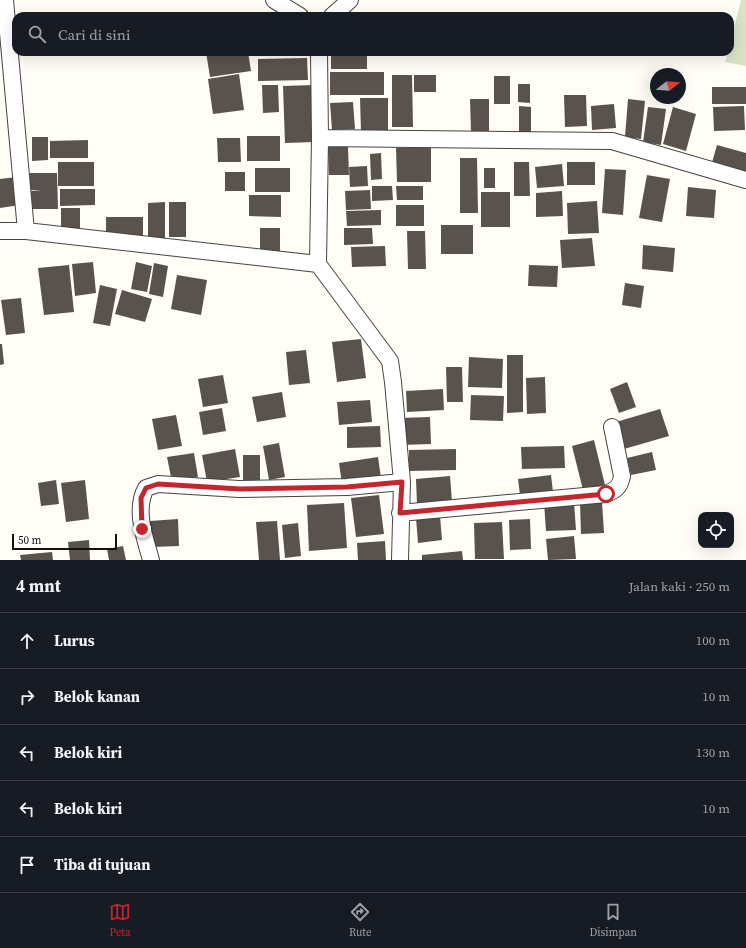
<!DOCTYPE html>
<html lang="id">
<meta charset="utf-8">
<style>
:root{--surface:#171b24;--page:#242831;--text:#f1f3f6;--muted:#9ea1a6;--line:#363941;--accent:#c4262e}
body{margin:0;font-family:"Source Serif 4",serif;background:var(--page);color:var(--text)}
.controls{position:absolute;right:12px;bottom:12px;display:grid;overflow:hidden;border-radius:8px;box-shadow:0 4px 16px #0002}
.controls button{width:36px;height:36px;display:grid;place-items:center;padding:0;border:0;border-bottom:1px solid var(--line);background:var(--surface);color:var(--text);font:20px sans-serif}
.compass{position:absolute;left:650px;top:68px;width:36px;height:36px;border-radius:50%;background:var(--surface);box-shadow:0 4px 16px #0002;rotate:73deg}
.scale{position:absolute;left:12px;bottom:10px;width:105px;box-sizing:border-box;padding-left:4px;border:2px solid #111;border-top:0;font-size:11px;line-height:14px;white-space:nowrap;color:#111;-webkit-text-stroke:3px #fff;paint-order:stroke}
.stop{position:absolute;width:12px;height:12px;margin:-9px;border:3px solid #c4262e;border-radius:50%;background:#fff}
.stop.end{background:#c4262e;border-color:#fff;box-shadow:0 1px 4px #0008}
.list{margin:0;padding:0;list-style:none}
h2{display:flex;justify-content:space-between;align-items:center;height:52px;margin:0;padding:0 16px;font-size:17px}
h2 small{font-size:13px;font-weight:400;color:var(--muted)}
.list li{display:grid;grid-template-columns:26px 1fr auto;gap:12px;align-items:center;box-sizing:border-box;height:56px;padding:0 16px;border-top:1px solid var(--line)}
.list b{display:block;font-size:15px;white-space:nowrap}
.list em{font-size:13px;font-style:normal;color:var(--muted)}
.icon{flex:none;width:22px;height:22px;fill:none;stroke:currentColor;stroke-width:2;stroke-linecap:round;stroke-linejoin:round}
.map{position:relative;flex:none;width:746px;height:560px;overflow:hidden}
.search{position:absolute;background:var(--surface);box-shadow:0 4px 16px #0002;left:12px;right:12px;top:12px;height:44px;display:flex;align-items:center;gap:10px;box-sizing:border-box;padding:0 14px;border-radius:12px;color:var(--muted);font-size:15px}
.sheet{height:332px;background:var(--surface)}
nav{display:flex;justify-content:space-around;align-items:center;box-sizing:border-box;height:56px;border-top:1px solid var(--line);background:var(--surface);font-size:11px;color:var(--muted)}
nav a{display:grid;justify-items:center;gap:2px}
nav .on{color:var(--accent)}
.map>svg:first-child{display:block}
.cemetery{fill:#d9e3c4}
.building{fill:#5a524d}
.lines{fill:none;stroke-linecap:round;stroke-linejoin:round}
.minor-casing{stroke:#444;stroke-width:18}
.minor{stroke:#fff;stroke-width:16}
.route{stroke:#c4262e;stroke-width:5}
</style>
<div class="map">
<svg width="746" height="560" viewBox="0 0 746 560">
<rect width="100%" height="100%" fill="#fffdf5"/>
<path class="cemetery" d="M 741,0 L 746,0 L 746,66 L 725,62 L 728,52 L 730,52 L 730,43 Z"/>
<path class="building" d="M 206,52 L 248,52 L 251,71 L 210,77 Z
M 258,52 L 281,52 L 281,53 L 258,56 Z
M 331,53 L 367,53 L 367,69 L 331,69 Z
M 307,58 L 308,80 L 258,81 L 258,59 Z
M 330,72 L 384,72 L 384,95 L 330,95 Z
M 239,74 L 244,110 L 213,114 L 208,79 Z
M 392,75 L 412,75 L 413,127 L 392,127 Z
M 414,75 L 436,75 L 436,92 L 414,92 Z
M 494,76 L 510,76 L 510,104 L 494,104 Z
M 518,84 L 530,84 L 530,103 L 518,102 Z
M 262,85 L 278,85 L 279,112 L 263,113 Z
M 314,85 L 315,142 L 285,143 L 283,86 Z
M 712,87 L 746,87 L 746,104 L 712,104 Z
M 564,95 L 586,95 L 587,126 L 565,127 Z
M 360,98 L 388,98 L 388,133 L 361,132 Z
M 470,99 L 489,99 L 489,132 L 471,132 Z
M 628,99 L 645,101 L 641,139 L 625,137 Z
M 353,102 L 355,129 L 332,130 L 330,103 Z
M 614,104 L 616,128 L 592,130 L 591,106 Z
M 519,106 L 531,107 L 531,137 L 519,137 Z
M 744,106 L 745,130 L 714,131 L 713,107 Z
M 648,107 L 666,109 L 661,145 L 643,142 Z
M 673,107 L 696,114 L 686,151 L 663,144 Z
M 247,136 L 280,136 L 280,161 L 247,161 Z
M 32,137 L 48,137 L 48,160 L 32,161 Z
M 217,138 L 240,138 L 241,162 L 218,162 Z
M 88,140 L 88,158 L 50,158 L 50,141 Z
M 717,145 L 746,153 L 746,175 L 711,166 Z
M 328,147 L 348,147 L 349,175 L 329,175 Z
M 396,148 L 431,148 L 431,182 L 397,182 Z
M 381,153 L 382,179 L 371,180 L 370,154 Z
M 460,158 L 477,158 L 478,213 L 460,213 Z
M 58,162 L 94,162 L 94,186 L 58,186 Z
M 514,162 L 529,162 L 530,196 L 514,196 Z
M 567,162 L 595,162 L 595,185 L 567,185 Z
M 562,164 L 564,186 L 537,188 L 535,167 Z
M 367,166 L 368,186 L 350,187 L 349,167 Z
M 255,168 L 290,168 L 290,192 L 255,192 Z
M 484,168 L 495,168 L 495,188 L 484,188 Z
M 605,169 L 626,170 L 623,215 L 602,213 Z
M 225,172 L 245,172 L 245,191 L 225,191 Z
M 30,173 L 57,173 L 58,209 L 30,209 L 30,191 L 42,190 L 30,190 Z
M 647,175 L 670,179 L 662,222 L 639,218 Z
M 16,177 L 20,205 L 0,208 L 0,179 Z
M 372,186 L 392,186 L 393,200 L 372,201 Z
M 396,186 L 423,186 L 423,200 L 397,200 Z
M 688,187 L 716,190 L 714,218 L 686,216 Z
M 60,189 L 95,189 L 95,205 L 60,206 Z
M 370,190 L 371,209 L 346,210 L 345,191 Z
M 562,191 L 563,216 L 536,217 L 536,193 Z
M 481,192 L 510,192 L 510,227 L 481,227 Z
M 249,195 L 281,195 L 281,217 L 249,216 Z
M 597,201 L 599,233 L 568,234 L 567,203 Z
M 165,202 L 165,240 L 148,240 L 148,203 Z
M 169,202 L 186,202 L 186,237 L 169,237 Z
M 396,205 L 424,205 L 424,226 L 396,226 Z
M 61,208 L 80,208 L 80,233 L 61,233 Z
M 381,210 L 381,225 L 347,226 L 346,211 Z
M 106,217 L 143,217 L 143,236 L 106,236 Z
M 441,225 L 473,225 L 473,254 L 441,254 Z
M 260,228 L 280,228 L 280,256 L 260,256 Z
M 344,228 L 372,228 L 373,244 L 344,245 Z
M 407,231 L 425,231 L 426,269 L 408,269 Z
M 592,238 L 595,266 L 562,268 L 560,240 Z
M 643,245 L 675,248 L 673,272 L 642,269 Z
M 385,246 L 386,266 L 352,267 L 351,247 Z
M 93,262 L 96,293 L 75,296 L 72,264 Z
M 136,262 L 152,266 L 147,292 L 131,289 Z
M 154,263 L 168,266 L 163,297 L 149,294 Z
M 69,265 L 74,312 L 44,315 L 38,268 Z
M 529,265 L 558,266 L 557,287 L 528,286 Z
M 177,275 L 207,280 L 201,315 L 171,309 Z
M 625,283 L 644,286 L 641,308 L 622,305 Z
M 100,285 L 117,289 L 110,326 L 93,323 Z
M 122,290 L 152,299 L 145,322 L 115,314 Z
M 21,298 L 25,333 L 6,335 L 1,300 Z
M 361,339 L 366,378 L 337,382 L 332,342 Z
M 0,344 L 2,344 L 4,364 L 0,365 Z
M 306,350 L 310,383 L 289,385 L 286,352 Z
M 507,355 L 523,355 L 523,412 L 507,413 Z
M 469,357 L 503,359 L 502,388 L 468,387 Z
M 446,367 L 462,367 L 463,402 L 447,402 Z
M 223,375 L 228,403 L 203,407 L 198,379 Z
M 545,377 L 546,413 L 527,414 L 526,378 Z
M 627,382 L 636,407 L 619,413 L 610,389 Z
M 443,389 L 444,410 L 407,412 L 406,391 Z
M 282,392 L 286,417 L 257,422 L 252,397 Z
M 471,395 L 504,396 L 503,421 L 470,420 Z
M 370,400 L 372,422 L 339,425 L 337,402 Z
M 222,408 L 226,431 L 203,435 L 199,412 Z
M 660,409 L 669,436 L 624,449 L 616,422 Z
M 176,415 L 182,446 L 158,450 L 152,419 Z
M 430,417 L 431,444 L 401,445 L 400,418 Z
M 380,426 L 381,447 L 347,448 L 347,427 Z
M 594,440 L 605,485 L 583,490 L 572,446 Z
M 279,443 L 285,477 L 269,480 L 263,446 Z
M 564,446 L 565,468 L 522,469 L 521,447 Z
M 235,449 L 240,477 L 207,482 L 202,455 Z
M 456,449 L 456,470 L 409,471 L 409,450 Z
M 652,452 L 656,470 L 631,475 L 627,458 Z
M 194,453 L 198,477 L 172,482 L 167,457 Z
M 243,455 L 260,455 L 260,480 L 243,480 Z
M 378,457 L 381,478 L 342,484 L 339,463 Z
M 551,475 L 553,492 L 520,495 L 518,479 Z
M 450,476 L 452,502 L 417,505 L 416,479 Z
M 56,480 L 59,504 L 41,506 L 38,483 Z
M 85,480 L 89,519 L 66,522 L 61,483 Z
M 379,495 L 384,534 L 356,537 L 351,498 Z
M 574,502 L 576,530 L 546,531 L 544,503 Z
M 602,502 L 604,533 L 581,534 L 580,503 Z
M 344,503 L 347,548 L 309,551 L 307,505 Z
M 440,516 L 442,540 L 418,543 L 416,518 Z
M 178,519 L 179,546 L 152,547 L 150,521 Z
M 530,519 L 531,549 L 510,550 L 509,520 Z
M 277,521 L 280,560 L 259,560 L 256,522 Z
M 502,522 L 504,559 L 475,559 L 474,523 Z
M 298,523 L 301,556 L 285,558 L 282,525 Z
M 574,536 L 576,559 L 548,560 L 546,539 Z
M 89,540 L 90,560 L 70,560 L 68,542 Z
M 385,541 L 386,560 L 358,560 L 357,543 Z
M 123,546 L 126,560 L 109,560 L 107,549 Z
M 462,551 L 463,560 L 422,560 L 422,555 Z
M 52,552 L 53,560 L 21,560 L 20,555 Z"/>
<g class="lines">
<defs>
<path id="minor" d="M 5,0 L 26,231
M 274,0 L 300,16
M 332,16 L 350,0
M 320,138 L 612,141 L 746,180
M 0,231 L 26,231 L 318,264 L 320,138 L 319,52
M 318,264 L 390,361 L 393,382 L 402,482 L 400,560
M 400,513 L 606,494 C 616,490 620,487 622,476 L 612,427
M 151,560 C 145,538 134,510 146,488 L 158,484 L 239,489 L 347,487 L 402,482"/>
</defs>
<use href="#minor" class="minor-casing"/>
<use href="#minor" class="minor"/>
</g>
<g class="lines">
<path class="route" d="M 142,529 L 141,498 L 146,488 L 158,484 L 240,489 L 347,487 L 402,482 L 400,513 L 606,494"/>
</g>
</svg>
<div class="controls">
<button><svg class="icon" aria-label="locate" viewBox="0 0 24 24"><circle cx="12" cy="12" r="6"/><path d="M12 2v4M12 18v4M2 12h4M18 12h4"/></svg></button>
</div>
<svg class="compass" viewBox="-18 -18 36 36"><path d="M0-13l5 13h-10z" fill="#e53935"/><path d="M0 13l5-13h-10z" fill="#9ea1a6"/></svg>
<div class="scale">50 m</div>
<div class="stop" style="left:606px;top:494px"></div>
<div class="stop end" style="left:142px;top:529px"></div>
<div class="search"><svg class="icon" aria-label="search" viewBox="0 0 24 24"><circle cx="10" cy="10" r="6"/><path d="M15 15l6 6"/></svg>Cari di sini</div>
</div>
<section class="sheet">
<h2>4 mnt<small>Jalan kaki · 250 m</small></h2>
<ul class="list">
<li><svg class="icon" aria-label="ahead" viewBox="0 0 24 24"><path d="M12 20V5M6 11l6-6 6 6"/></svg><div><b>Lurus</b></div><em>100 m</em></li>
<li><svg class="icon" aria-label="right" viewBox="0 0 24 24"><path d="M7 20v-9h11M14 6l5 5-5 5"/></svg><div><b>Belok kanan</b></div><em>10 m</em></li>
<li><svg class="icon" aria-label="left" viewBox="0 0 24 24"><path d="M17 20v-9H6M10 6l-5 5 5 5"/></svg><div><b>Belok kiri</b></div><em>130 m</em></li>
<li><svg class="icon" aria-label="left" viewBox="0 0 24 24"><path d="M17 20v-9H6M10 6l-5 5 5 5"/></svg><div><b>Belok kiri</b></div><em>10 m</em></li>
<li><svg class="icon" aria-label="arrive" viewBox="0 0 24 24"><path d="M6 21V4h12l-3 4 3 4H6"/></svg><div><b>Tiba di tujuan</b></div></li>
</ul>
</section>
<nav>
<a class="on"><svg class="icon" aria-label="map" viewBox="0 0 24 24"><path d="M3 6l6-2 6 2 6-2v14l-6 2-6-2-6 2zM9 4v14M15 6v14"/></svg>Peta</a>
<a><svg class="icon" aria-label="directions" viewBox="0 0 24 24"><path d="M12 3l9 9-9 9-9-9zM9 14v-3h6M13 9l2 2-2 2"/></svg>Rute</a>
<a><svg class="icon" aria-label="saved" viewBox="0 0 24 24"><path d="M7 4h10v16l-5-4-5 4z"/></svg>Disimpan</a>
</nav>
